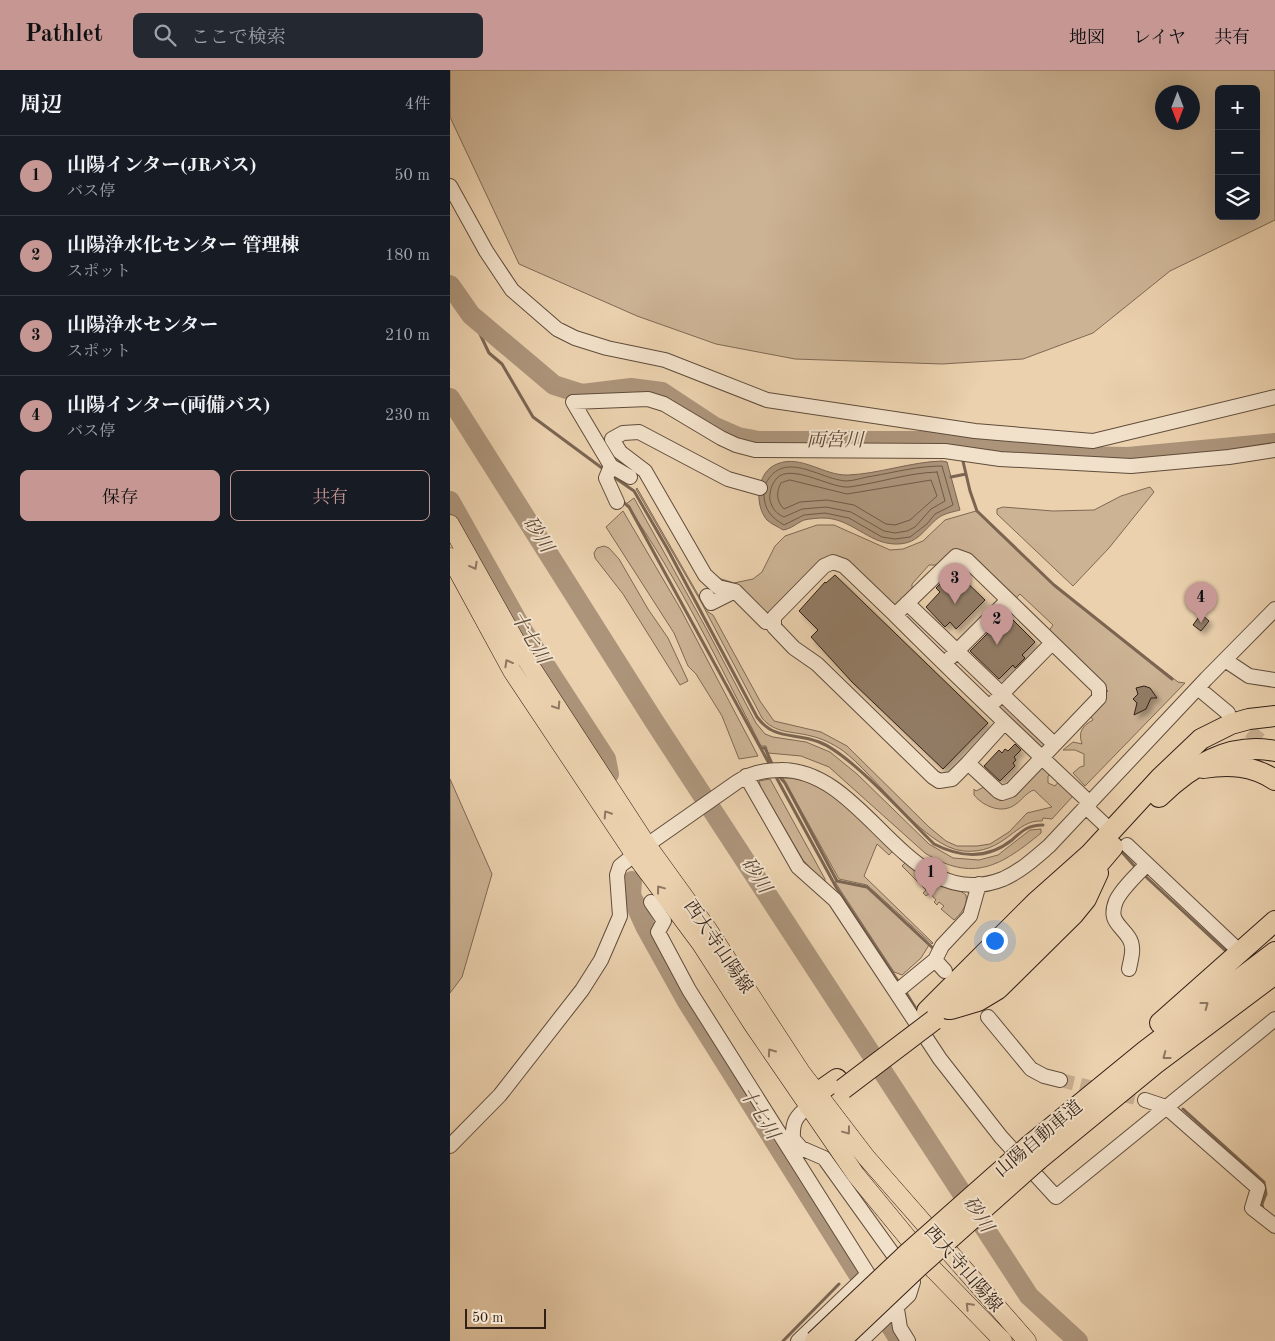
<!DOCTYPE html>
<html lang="ja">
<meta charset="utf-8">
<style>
:root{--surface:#171b24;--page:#242831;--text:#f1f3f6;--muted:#9ea1a6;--line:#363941;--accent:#c59692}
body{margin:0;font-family:"Old Standard TT","Noto Serif JP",serif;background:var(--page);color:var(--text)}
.controls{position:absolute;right:15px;top:15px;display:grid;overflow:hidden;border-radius:8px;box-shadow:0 5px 20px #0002}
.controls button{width:45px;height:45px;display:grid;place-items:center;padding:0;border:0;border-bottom:1px solid var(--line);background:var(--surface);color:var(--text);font:25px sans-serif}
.compass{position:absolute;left:705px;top:15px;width:45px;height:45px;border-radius:50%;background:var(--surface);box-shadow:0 5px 20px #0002;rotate:180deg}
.scale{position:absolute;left:15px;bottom:12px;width:81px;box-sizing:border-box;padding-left:5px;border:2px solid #321f15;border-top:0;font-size:14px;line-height:18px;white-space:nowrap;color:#321f15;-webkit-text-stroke:4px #f2e1ca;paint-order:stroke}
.you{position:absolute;left:544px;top:870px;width:18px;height:18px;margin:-12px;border:4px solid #fff;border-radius:50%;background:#1a73e8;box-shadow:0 0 0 8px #1a73e833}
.badge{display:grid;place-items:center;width:32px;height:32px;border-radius:50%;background:var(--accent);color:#111;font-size:16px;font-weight:700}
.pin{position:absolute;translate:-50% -41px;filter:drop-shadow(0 1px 2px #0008)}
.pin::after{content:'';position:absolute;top:26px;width:18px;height:15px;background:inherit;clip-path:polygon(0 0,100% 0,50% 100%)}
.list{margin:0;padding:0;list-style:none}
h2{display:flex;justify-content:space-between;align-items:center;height:65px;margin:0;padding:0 20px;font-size:21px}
h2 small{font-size:16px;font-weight:400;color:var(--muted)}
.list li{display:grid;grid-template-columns:32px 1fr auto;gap:15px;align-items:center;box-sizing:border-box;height:80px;padding:0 20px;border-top:1px solid var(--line)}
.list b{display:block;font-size:19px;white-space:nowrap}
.list p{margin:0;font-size:16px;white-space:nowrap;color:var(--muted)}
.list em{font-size:16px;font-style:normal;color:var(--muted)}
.actions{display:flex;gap:10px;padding:15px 20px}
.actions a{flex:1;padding:11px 0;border:1px solid var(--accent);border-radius:8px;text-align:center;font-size:18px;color:var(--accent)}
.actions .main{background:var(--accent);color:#111}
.icon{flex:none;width:28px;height:28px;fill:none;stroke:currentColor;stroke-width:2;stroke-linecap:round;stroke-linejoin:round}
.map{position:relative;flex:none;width:825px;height:1271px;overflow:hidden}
header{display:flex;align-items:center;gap:30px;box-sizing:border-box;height:70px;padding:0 25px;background:var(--accent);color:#111}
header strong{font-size:24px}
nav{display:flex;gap:28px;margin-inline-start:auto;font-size:18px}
.search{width:350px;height:45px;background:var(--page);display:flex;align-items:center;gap:12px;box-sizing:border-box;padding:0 18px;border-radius:8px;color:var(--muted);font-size:19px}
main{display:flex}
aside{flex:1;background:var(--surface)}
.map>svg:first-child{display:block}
.green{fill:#ccb394;stroke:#7f6954;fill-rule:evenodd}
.water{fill:#ac947a;stroke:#7b6552}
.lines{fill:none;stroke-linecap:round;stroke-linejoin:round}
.shore{stroke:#6f5a48;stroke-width:1}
.stream{stroke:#7b6552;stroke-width:3}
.river{stroke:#ac947a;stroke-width:20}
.building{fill:#927c65;stroke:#321f15;filter:url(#shadow)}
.minor-tunnel{stroke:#c6ad8f;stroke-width:14;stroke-dasharray:14 7;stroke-linecap:butt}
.minor-casing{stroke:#604c3b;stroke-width:16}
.major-casing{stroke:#321f15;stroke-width:19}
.highway-casing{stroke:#321f15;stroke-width:22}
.minor{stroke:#f2e1ca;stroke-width:14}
.major{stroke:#ebd1ae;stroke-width:18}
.highway{stroke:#ebd1ae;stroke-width:20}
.highway-bridge-casing{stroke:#321f15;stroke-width:22;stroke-linecap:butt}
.highway-bridge{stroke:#ebd1ae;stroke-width:20}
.oneway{stroke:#8e7862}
.labels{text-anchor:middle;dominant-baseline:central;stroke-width:4;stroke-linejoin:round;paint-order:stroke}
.street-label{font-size:18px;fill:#321f15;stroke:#f2e1ca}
.water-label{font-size:19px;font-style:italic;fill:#5d4838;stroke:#f2e1ca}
</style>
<header>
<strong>Pathlet</strong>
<div class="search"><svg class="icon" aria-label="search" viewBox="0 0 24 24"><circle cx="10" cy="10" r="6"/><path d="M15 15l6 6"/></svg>ここで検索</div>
<nav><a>地図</a><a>レイヤ</a><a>共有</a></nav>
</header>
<main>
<aside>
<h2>周辺<small>4件</small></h2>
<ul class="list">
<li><span class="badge">1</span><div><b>山陽インター(JRバス)</b><p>バス停</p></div><em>50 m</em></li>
<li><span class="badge">2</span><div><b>山陽浄水化センター 管理棟</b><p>スポット</p></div><em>180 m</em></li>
<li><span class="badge">3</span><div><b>山陽浄水センター</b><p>スポット</p></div><em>210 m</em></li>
<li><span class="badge">4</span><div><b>山陽インター(両備バス)</b><p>バス停</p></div><em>230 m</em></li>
</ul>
<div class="actions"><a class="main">保存</a><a>共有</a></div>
</aside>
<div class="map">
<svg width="825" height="1271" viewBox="0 0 825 1271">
<defs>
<filter id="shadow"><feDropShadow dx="4" dy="4" stdDeviation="2.5" flood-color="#0004"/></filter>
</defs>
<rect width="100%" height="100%" fill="#ebd1ae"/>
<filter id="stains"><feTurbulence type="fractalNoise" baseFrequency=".004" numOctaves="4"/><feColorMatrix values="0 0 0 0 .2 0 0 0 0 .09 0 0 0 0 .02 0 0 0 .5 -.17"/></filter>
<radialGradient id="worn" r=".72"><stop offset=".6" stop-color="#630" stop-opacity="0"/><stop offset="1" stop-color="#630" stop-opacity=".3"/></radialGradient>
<path class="green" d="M 0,0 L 825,0 L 825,150 L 720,201 L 643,263 L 573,289 L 492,294 L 345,289 L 266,274 L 187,246 L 69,194 L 0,47 ZM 769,19 L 806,19 L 806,146 L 769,146 ZM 712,22 L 742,22 L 742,52 L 712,52 Z
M 700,417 L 704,422 L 659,478 L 623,516 L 547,444 L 547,439 L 553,437 L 603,441 L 644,440 L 671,426 Z
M 187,418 L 258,542 L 263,545 L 310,631 L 324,651 L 371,662 L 397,676 L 479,757 L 496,771 L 507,776 L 527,776 L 540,774 L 559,762 L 577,743 L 602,737 L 584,720 C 577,722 572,730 566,734 C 552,745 533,736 524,725 L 524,719 L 526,721 L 536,716 L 542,722 L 590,697 L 594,698 L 601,704 L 598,706 L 598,713 L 605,716 L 609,711 L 623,726 L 602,749 L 593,748 L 592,751 C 565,749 555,785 513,781 C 473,777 426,705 392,680 C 383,674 371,668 361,666 C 343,661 325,664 312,648 L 250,530 L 186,419 Z
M 184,428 L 256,558 L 306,653 L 315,664 L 323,667 L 356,672 L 380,682 L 407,704 L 479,774 L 503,788 L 529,790 L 548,785 L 580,760 L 591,759 L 591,763 C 551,796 523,813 475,783 L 379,697 L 351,686 L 318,683 L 316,676 L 311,676 C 269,594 229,509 176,434 Z
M 173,441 L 230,538 L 308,686 L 289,689 L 272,646 L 246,604 L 238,596 L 224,563 L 156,457 Z
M 526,441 L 604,516 L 728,612 L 735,613 L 635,716 L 623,703 L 630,697 L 634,696 L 634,684 L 625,680 L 613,680 L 623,672 L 632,674 C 628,662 632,656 643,650 L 640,645 L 655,630 L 652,626 L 658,621 L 598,562 L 603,555 L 570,524 L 564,530 L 517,485 L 487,495 L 479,495 L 462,514 L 462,522 L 447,535 L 443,536 L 390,488 L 317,545 L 271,515 L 265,507 L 284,513 L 303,509 L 312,502 L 325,476 L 335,466 L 367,455 L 384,455 L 440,480 L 453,479 L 473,471 L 495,450 Z
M 154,476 L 159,478 L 169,489 L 198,539 L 218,568 L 238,611 L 230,615 L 173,524 L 145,488 L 144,483 L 147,478 Z
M 552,631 L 597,674 L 592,681 L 547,640 L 547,634 Z
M 333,708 C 374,705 415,755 443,781 L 439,785 L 427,774 L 414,806 L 483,873 L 482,874 L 417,815 L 389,809 Z
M 0,709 L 42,804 L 12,907 L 0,923 Z
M 320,709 L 375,809 L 375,814 L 353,790 L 311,718 L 309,711 Z
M 455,793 C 466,801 476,809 489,815 C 498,818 508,818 516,825 C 518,835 511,844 504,850 L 491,839 L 494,836 L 489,832 L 487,835 L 484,832 L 486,830 L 480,823 L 476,826 L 473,823 L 476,820 L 452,796 Z
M 387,811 L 418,818 L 479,875 L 471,888 L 452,905 L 444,902 L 385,812 Z"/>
<path class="water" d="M 492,391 L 497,392 L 510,440 C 503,442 495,443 488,448 C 473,460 468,475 444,474 C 418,473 401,448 373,448 C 367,448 359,449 354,450 C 347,453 341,459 333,460 C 329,457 321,454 317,450 C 304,435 306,402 327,394 C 351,384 374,406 398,405 C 428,404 460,392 492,391 Z"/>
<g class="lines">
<path class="shore" d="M 487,402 L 495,431 L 481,439 L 465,457 L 457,461 L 445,463 L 434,461 L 401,442 L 376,437 L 352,439 L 334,447 C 327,444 322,439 320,430 C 319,424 321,417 324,412 C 336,389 380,419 399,417 C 429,413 457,403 487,402 Z
M 340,410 L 397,424 L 481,410 L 487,426 L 460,450 L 445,455 L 436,454 L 404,435 L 377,430 L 350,432 L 334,439 C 326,431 326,422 331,413 Z
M 314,425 C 314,440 322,448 334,455 L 354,445 L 375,443 L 399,448 L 432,467 L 445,469 L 460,467 L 477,454 L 485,444 L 503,435 L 492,396 C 468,396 446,402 423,406 C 414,407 404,411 396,411 C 369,409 334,379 316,413"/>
<path class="stream" d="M 21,245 L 39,283 L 52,294 L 83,347 L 156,401
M 510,373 L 511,380
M 512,387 L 520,421 L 527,441 L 604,515 L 722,609
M 161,405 L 184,421 L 217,478 L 307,647 C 325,671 344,662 369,672 C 401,684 457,748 484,774 C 511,788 538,789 562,770 C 572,761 578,755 593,755
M 501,407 L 516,404
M 172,431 L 179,437 L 321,697
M 311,678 L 315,678 L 323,696
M 327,704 L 335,713 L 387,811 L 417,817 L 485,880
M 325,705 L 386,817 L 450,914
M 671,781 L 687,799
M 694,805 L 779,884
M 455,921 L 465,937
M 733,1039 L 814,1112 L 816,1124 L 812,1134 L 813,1139
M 333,1271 L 389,1214"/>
<path class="river" d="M 0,215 L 21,245 L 104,315 L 132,324 L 181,318 L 212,322 L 265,357 L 288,367 L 309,371 L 495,371 L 622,386 L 678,387 L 825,373
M 0,328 L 204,651 L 579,1226 L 628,1271
M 0,431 L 73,561 L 156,689 L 159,704
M 182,811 L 181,825 L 196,858 L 236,930 L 450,1271"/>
</g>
<path class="building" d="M 500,504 L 503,508 L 508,504 L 535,530 L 506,559 L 500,552 L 495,557 L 476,537 L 490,522 L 486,518 Z
M 385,505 L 538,653 L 493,699 L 402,612 L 361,567 L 368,560 L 349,541 L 375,512 L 376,513 Z
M 557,544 L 585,572 L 572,585 L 575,588 L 565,598 L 563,595 L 549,609 L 520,581 Z
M 751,544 L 759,551 L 751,561 L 743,555 Z
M 694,616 L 700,618 L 707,628 L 701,628 L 696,639 L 684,645 L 687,633 L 683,629 L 688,624 L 686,618 Z
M 565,674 L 571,680 L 564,687 L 566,690 L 563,693 L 565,696 L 550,711 L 534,696 L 549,680 L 552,683 L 555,679 L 558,681 Z"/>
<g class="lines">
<path class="minor-tunnel" d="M 783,648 L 823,680
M 610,1010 L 695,1030"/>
<defs>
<path id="minor" d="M 0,116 L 36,181 L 62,220 L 107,259 L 125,268 L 157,278 L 215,290 L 317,330 L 525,361 L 643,371 L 825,327
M 161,396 L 123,332 L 198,329 L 214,334 L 271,368 L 286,375 L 305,380 L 495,381 L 550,389 L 681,396 L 779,387 L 825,380
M 310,418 L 278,409 L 189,362 L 173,363 L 162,369 L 170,382 L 195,401 L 255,505 L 268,517 L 285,521 L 316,552 L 323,552
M 167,432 L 156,408 L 161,396 L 180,407
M 257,526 L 261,533 L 285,521
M 457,533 L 604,674
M 445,545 L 394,496 L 383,492 L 374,496 L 324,547 L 324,557 L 344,578 L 367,594 L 483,707 L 489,711 L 502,709 L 518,693
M 500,588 L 558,530
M 775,590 L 799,606 L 825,610
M 748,618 L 778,643
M 545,631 L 602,573
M 554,653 L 518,693 L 548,721 L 552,723 L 561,720 L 649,628 L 649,618 L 517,490 L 506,486 L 445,545 C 509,609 574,671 640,733
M 296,706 L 348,797 L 385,830 L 490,989 L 551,1067 L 606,1127 L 825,949
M 636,737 L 655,755
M 677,775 L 787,879
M 201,832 L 214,851 L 208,862 L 239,920 L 418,1204 L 447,1239 L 450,1258 L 458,1271
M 485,890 L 495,901
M 679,899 C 681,889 685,877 679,868 C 670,854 658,851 666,831 C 672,818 687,805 696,795
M 446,922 L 485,890 L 492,876 L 520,846 L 529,814
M 538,947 L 581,999 L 594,1006 L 610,1010
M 695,1030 L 716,1037 L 808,1118 L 802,1138 L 825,1156
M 359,1036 C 346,1046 342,1052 343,1069 L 351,1078 L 374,1088 L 463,1212 L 459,1225 L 411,1271
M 0,1076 L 50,1025 L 132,920 L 151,890 L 170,846 L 167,805 L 170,796 L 197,775 L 287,712 C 300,703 314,700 330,700 C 417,698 458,847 553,809 C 571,801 585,788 599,776 L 756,609 L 825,539
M 348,1271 L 418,1204"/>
<path id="major" d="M 0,454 L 74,586 L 197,775 L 257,858 L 351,1002 L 416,1087 L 577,1271
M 0,487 L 62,601 L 184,784 L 251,874 L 303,955 L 406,1105 L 484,1200 L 553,1271"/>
<path id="highway" d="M 753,698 C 779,694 802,695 825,710
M 709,727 C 741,696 779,672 825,681
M 498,939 L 635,810 L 663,777
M 501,939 L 528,931 L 548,919 L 623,845 L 636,829 L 648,803
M 477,941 L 585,833 L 640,784 L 710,708 L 751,669 L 781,654 L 799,649 L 825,646
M 710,953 L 825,851
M 359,1036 L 367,1023 L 387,1009
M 580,1075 L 695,981 L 825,882
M 588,1090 L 705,994 L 825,904"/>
</defs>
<use href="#minor" class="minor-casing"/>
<use href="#major" class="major-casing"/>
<use href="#highway" class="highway-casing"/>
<use href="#minor" class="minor"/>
<use href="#major" class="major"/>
<use href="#highway" class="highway"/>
<defs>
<path id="highway-bridge" d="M 393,1019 L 484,950
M 365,1271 L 457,1184 L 580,1075
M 390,1271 L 468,1197 L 588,1090"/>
</defs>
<use href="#highway-bridge" class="highway-bridge-casing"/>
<use href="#highway-bridge" class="highway-bridge"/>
</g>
<defs><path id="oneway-chevron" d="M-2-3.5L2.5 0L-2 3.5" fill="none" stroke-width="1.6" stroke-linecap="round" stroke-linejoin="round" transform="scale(1.25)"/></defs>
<g class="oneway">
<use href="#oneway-chevron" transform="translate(24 496) rotate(61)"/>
<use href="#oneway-chevron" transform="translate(58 593) rotate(-119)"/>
<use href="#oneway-chevron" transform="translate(107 636) rotate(57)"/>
<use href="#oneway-chevron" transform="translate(157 744) rotate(-123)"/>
<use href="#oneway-chevron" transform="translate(210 819) rotate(-127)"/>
<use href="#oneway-chevron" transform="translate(755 935) rotate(-37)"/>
<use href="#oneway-chevron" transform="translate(321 982) rotate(-125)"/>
<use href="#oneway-chevron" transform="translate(716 986) rotate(143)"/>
<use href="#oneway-chevron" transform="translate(397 1061) rotate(53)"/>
<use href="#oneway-chevron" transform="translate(519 1236) rotate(-134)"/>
</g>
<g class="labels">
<g class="street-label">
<text transform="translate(268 877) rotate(56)">西大寺山陽線</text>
<text transform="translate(589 1069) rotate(-40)">山陽自動車道</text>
<text transform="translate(513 1199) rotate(49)">西大寺山陽線</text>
</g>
<g class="water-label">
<text x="385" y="371">両宮川</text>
<text transform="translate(87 465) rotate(58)">砂川</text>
<text transform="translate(79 568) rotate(59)">十七川</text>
<text transform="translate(305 806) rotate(57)">砂川</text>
<text transform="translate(308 1044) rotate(58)">十七川</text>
<text transform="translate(527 1145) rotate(57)">砂川</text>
</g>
</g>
<rect width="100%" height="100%" filter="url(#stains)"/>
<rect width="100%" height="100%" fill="url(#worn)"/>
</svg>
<div class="controls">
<button>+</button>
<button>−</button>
<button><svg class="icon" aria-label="layers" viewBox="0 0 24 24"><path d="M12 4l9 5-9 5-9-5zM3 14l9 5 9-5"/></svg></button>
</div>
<svg class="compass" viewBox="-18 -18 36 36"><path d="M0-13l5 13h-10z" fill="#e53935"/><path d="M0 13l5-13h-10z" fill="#9ea1a6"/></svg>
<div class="scale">50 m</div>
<div class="you"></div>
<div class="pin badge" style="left:481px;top:828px">1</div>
<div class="pin badge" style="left:547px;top:575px">2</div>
<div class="pin badge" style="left:505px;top:534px">3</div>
<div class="pin badge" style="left:751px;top:553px">4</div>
</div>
</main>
